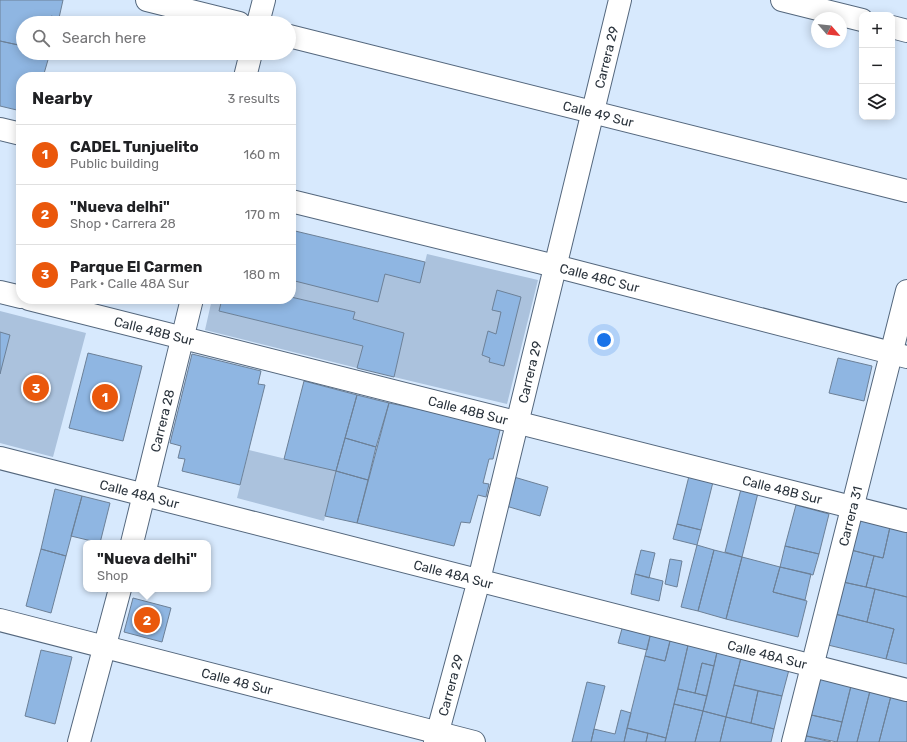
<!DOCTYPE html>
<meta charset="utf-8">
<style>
:root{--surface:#fff;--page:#f2f2f2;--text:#202124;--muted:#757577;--line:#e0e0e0;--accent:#ea580c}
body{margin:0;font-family:Rubik,sans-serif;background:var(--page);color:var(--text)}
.controls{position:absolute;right:12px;top:12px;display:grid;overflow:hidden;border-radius:8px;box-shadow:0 2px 10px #0003}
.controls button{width:36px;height:36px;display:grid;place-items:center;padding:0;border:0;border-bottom:1px solid var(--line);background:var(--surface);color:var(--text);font:20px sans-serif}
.compass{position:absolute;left:811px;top:12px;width:36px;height:36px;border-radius:50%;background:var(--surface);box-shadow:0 2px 10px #0003;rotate:118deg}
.you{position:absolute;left:604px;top:340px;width:14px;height:14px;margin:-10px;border:3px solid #fff;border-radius:50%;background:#1a73e8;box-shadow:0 0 0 6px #1a73e833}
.badge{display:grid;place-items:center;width:26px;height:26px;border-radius:50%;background:var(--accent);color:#fff;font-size:13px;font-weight:700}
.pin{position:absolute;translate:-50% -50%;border:2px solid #fff;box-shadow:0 1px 4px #0006}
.popup{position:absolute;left:83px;top:540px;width:128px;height:52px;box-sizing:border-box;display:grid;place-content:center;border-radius:8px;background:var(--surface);filter:drop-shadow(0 1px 3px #0005);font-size:13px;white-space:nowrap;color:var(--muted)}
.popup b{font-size:15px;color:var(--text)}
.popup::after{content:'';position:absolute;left:50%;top:100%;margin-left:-8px;border:8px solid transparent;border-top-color:var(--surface)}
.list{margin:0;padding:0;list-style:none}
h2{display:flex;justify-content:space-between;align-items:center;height:52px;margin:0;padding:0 16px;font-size:17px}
h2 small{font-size:13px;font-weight:400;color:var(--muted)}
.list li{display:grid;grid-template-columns:26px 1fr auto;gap:12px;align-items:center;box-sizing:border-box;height:60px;padding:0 16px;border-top:1px solid var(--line)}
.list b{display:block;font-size:15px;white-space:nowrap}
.list p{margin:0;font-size:13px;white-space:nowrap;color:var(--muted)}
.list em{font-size:13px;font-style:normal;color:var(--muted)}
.icon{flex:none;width:22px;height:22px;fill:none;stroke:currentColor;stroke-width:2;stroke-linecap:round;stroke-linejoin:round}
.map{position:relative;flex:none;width:907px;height:742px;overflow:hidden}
.search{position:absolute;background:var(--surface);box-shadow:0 2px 10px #0003;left:16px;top:16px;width:280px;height:44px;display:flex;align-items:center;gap:10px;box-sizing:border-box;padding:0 14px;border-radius:22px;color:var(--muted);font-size:15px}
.panel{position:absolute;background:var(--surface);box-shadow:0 2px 10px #0003;left:16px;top:72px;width:280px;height:232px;border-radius:16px}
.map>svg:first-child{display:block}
.green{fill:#abc2dd}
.building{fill:#8fb6e2;stroke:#6c8097}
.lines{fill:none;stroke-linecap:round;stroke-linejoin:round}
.street-casing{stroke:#54677d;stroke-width:24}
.secondary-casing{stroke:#54677d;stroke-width:24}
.street{stroke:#fff;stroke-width:22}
.secondary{stroke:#fff;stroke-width:22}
.labels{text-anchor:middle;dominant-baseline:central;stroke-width:3;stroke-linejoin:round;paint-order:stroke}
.street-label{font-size:13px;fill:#2a333c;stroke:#f0f4f9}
</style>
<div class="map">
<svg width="907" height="742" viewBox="0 0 907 742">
<rect width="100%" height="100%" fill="#d7e9fd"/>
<path class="green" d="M 427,254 L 538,280 L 507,404 L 394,377 L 404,333 L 353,319 L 355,312 L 291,297 L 291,280 L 385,274 L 420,282 Z
M 212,299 L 222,299 L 219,311 L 363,346 L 357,368 L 205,330 Z
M 0,311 L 86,333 L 53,457 L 0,443 Z
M 249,450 L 336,471 L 324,521 L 237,498 Z"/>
<path class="building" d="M 0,0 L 63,0 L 59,18 L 51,16 L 49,23 L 23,23 L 23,46 L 0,41 Z
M 0,41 L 23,46 L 23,53 L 50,53 L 43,77 L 21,77 L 21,111 L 0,106 Z
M 291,230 L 425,262 L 420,283 L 385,274 L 378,302 L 291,280 Z
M 497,290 L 521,297 L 504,366 L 489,362 L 490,358 L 482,355 L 488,331 L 496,334 L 501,312 L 492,310 Z
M 291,297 L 355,312 L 353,319 L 404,333 L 394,377 L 357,368 L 363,346 L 219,311 L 222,299 L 291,299 Z
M 0,332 L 10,335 L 0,374 Z
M 88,353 L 142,366 L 123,441 L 69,428 Z
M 192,354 L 261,371 L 258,384 L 265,385 L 240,485 L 182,471 L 185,459 L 178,458 L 181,446 L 170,443 Z
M 838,358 L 872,366 L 864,401 L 829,393 Z
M 304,381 L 357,395 L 336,471 L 284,459 Z
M 357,395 L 389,403 L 376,447 L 345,438 Z
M 389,403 L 501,426 L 493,459 L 489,459 L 483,483 L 489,484 L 486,497 L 478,495 L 470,523 L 461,522 L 454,546 L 357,523 Z
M 345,438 L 376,447 L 368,480 L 336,471 Z
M 336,471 L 368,480 L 357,523 L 325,516 Z
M 689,476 L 713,482 L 701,530 L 677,524 Z
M 514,477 L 548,487 L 540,516 L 506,506 Z
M 55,489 L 82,496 L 66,556 L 41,549 Z
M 741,489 L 758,493 L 742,557 L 725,552 Z
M 82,496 L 110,503 L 100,543 L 71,536 Z
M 796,505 L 829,514 L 819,554 L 785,546 Z
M 858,519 L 890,527 L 883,558 L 851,550 Z
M 677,524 L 701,530 L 697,545 L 673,539 Z
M 890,527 L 907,531 L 907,597 L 866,587 L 874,556 L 883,558 Z
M 697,545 L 714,550 L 698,611 L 681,607 Z
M 785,546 L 819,554 L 813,575 L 780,567 Z
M 41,549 L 66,556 L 51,613 L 26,606 Z
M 641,550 L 655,553 L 649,578 L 635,574 Z
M 714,550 L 742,557 L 726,619 L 698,611 Z
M 851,550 L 874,556 L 866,587 L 843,582 Z
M 742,557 L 780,567 L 773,592 L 807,601 L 798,637 L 726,619 Z
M 670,559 L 682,561 L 677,587 L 665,584 Z
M 780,567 L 811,574 L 805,600 L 773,592 Z
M 635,574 L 663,581 L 659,601 L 631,594 Z
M 843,582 L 875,589 L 867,622 L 835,614 Z
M 875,589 L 907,597 L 907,664 L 886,659 L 894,629 L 867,622 Z
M 133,598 L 171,608 L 162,642 L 124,632 Z
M 835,614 L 894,629 L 886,659 L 828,645 Z
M 623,625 L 651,632 L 647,650 L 618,643 Z
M 651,632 L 671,637 L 665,661 L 645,656 Z
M 671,637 L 689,641 L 666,738 L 627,728 L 645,656 L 665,661 Z
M 689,641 L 718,648 L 714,666 L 702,663 L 695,693 L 678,689 Z
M 718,648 L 742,654 L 726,717 L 703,711 Z
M 41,650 L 72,657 L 55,724 L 25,716 Z
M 742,654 L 790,666 L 782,696 L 734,685 Z
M 702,663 L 714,666 L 707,696 L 695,693 Z
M 817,674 L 852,682 L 842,722 L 807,714 Z
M 587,682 L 605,686 L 594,729 L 591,742 L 572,742 Z
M 852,682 L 871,687 L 857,742 L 837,742 Z
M 734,685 L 758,691 L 751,723 L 726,717 Z
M 871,687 L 892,692 L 879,742 L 857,742 Z
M 678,689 L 707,696 L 703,711 L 674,704 Z
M 758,691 L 782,696 L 774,729 L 751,723 Z
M 892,692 L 907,696 L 907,742 L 879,742 Z
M 674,704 L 703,711 L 695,742 L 665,742 Z
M 621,710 L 631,713 L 624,742 L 591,742 L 594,729 L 615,734 Z
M 703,711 L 726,717 L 720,742 L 695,742 Z
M 807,714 L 842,722 L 837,742 L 802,735 Z
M 726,717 L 774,729 L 771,742 L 720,742 Z
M 627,728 L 648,733 L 646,742 L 624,742 Z
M 648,733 L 666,738 L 665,742 L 646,742 Z
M 802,735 L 831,742 L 800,742 Z"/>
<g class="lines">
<defs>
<g id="street">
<path d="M 147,0 L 239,23"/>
<path d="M 782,0 L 862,20"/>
<path d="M 892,27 L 907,31"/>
<path id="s1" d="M 289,36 L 907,191"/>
<path d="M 0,292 L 21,297"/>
<path id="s2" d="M 29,299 L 907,521"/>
<path id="s3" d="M 0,458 L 907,690"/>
<path id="s4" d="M 435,742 L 479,580 L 620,0"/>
<path id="s5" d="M 793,742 L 907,291"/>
</g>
<g id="secondary">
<path d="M 258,23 L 264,0"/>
<path d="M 245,77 L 251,53"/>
<path d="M 0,129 L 21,134"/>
<path id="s6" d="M 291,201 L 555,266 L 907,357"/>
<path id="s7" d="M 132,543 L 192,299"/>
<path id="s8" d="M 0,620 L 474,742"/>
<path d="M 79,742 L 120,589"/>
</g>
</defs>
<use href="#street" class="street-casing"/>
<use href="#secondary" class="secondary-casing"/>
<use href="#street" class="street"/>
<use href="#secondary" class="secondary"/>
</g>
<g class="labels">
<g class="street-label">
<text stroke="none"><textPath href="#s4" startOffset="706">Carrera 29</textPath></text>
<text stroke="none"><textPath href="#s1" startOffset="319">Calle 49 Sur</textPath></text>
<text stroke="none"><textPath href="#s6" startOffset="318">Calle 48C Sur</textPath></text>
<text stroke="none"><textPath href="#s2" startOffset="129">Calle 48B Sur</textPath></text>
<text stroke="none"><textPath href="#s4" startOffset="382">Carrera 29</textPath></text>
<text stroke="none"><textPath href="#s2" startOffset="453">Calle 48B Sur</textPath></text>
<text stroke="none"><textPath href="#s7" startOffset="126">Carrera 28</textPath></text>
<text stroke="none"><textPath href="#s2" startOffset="777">Calle 48B Sur</textPath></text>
<text stroke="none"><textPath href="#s3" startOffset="144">Calle 48A Sur</textPath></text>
<text stroke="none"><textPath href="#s5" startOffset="233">Carrera 31</textPath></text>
<text stroke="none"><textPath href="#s3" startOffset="468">Calle 48A Sur</textPath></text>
<text stroke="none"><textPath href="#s3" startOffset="792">Calle 48A Sur</textPath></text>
<text stroke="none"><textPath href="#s8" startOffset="245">Calle 48 Sur</textPath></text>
<text stroke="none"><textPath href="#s4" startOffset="59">Carrera 29</textPath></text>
</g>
</g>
</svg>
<div class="controls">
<button>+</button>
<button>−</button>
<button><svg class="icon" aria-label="layers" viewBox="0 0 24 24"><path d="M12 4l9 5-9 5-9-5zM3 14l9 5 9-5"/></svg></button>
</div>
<svg class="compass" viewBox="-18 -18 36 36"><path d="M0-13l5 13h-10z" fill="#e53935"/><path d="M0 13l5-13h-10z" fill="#757577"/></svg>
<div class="you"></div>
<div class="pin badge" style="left:105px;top:397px">1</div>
<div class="pin badge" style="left:147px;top:620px">2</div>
<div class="popup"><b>&quot;Nueva delhi&quot;</b>Shop</div>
<div class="pin badge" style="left:36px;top:388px">3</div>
<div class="search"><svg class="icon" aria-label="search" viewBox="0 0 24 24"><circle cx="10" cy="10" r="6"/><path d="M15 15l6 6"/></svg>Search here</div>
<section class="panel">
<h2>Nearby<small>3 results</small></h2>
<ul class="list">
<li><span class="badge">1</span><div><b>CADEL Tunjuelito</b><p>Public building</p></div><em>160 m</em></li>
<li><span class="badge">2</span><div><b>&quot;Nueva delhi&quot;</b><p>Shop · Carrera 28</p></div><em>170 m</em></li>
<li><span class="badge">3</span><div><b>Parque El Carmen</b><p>Park · Calle 48A Sur</p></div><em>180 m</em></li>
</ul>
</section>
</div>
